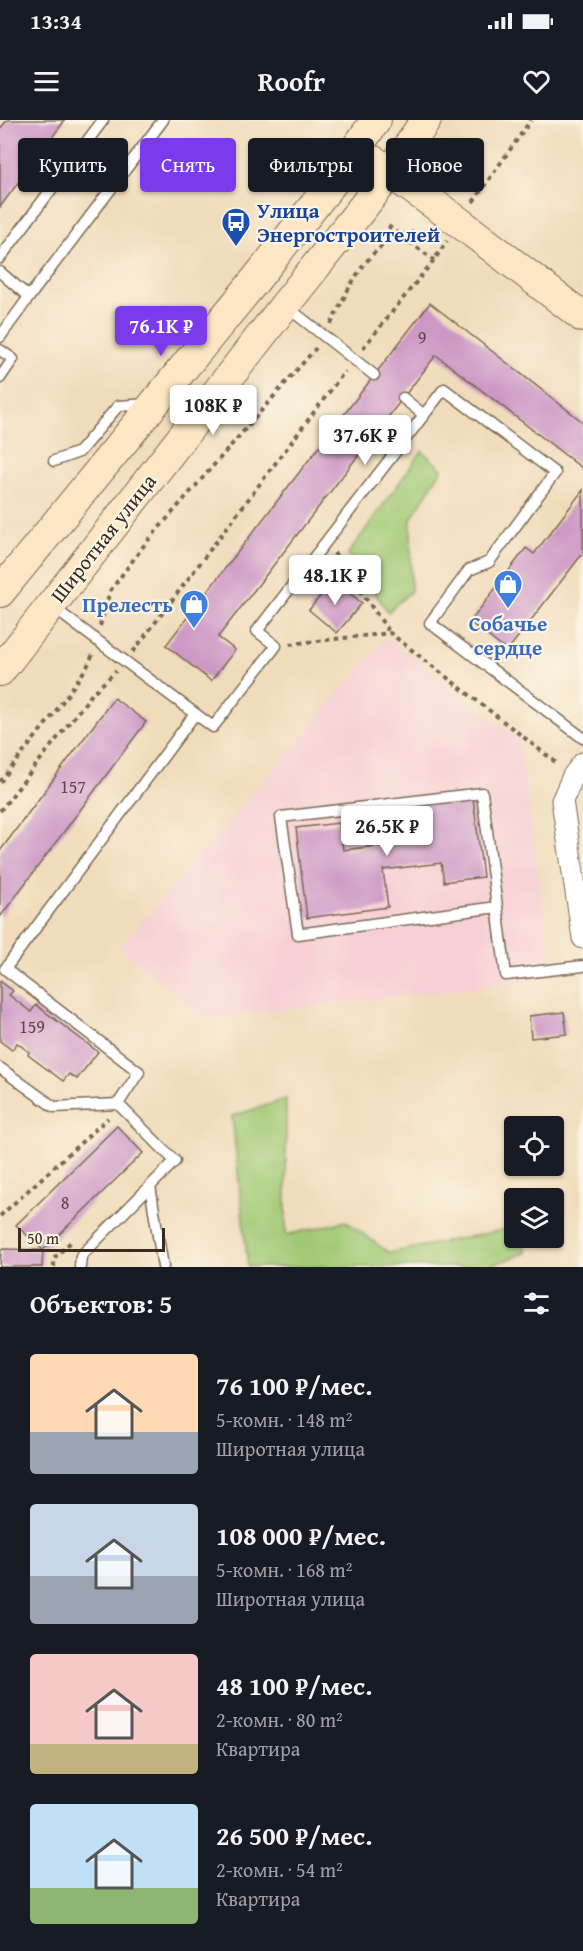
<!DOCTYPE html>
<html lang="ru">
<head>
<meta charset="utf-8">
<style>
	body { margin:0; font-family:"Gentium Book Plus",serif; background:#20242c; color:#f1f3f6; height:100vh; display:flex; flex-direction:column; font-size:22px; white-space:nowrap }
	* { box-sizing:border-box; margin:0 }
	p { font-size:20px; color:#9ea1a6 }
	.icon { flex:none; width:33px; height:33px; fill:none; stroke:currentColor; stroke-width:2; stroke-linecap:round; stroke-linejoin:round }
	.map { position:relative; height:1147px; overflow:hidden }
	.details { display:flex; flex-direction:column; background:#171b24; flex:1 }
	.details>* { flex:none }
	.hud { position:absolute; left:18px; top:18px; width:548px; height:54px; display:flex; gap:12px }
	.fabs { position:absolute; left:504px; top:996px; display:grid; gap:12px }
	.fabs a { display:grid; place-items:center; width:60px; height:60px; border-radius:6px; background:#171b24; box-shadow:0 2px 4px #0004; font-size:30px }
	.scale { position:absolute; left:18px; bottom:15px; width:147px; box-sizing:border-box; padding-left:6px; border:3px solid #3b2a1e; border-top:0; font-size:16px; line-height:21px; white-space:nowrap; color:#3b2a1e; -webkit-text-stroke:4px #fcf5e5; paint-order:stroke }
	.price { position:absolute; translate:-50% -51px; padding:0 14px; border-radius:6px; background:#fff; color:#222; font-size:20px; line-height:39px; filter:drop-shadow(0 2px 3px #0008) }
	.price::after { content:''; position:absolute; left:50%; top:36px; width:18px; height:14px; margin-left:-9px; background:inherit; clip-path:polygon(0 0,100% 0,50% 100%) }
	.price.current { background:#7c3aed; color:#fff }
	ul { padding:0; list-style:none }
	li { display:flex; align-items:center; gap:18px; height:150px; padding:0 30px }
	li span { display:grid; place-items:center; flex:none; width:168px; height:120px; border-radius:6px; color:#555 }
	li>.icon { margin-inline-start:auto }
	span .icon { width:72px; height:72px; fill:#fffc; stroke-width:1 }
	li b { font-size:26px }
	h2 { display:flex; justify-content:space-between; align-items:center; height:72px; padding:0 30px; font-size:26px }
	.pill { padding:0 21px; border-radius:6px; background:#171b24; box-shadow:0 2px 4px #0004; font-size:21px; line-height:54px }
	.pill.current { background:#7c3aed; color:#fff }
	.status { display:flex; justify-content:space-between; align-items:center; height:42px; padding:0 30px; background:#171b24; direction:ltr }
	.status svg { height:16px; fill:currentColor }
	header { display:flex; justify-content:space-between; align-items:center; height:78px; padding:0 30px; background:#171b24; font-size:27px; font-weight:700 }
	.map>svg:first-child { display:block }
	.built { fill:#f7cfd4 }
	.green { fill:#a1c975; stroke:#6e7a4a; stroke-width:1.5 }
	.building { fill:#cd98c6 }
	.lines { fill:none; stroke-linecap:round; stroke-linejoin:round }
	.lane-casing { stroke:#7a6855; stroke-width:13 }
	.street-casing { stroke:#7a6855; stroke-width:23 }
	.secondary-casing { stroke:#7a6855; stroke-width:32 }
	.path { stroke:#7a6855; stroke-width:4; stroke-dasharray:4.5 4.5; stroke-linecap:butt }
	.lane { stroke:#fff; stroke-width:10 }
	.street { stroke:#fff; stroke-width:21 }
	.secondary { stroke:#fce6c4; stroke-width:30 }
	.labels { text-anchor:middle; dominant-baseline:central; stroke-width:4.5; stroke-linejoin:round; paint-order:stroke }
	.number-label { font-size:18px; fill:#604648 }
	.transit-label { font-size:21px; font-weight:bold; fill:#164399; stroke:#fcf5e5; text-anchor:start }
	.street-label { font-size:21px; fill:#3b2a1e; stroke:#fcf5e5 }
	.shop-label { font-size:21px; font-weight:bold; fill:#366cbe; stroke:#fcf5e5; text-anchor:end }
</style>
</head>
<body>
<div class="status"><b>13:34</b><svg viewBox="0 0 49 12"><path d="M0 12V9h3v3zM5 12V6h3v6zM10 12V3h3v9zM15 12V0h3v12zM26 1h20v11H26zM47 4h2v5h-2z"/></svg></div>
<header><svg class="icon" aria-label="menu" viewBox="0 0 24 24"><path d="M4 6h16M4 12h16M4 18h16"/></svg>Roofr<svg class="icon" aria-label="heart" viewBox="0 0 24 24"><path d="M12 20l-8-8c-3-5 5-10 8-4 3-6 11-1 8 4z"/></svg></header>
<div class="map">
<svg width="583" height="1147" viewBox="0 0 583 1147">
	<rect width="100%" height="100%" fill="#fcf5e5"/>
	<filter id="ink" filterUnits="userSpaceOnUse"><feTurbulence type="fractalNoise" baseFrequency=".0167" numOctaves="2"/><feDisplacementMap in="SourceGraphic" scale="12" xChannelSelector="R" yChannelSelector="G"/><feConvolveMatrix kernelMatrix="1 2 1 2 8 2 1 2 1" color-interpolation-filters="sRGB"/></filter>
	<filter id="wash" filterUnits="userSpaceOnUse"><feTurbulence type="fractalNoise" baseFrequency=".008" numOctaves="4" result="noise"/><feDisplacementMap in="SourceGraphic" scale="24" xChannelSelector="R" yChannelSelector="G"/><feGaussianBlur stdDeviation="1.35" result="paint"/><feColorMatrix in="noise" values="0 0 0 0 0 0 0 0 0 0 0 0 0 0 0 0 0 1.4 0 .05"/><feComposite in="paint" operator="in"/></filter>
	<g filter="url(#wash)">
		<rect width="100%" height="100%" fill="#f0dcba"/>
		<path class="built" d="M387,517l132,103 35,238 -349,41 -86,-71z"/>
		<g class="green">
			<path d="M422,331l20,18 -31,50v72l-23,21 -40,-58z"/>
			<path d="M286,979v136l60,-14 43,32 124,-25 1,10h5l9,14 -42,15h-238l-16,-151z"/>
		</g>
		<g id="blocks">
			<g class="building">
				<path d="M7,0h58l-65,87v-78z"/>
				<path d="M430,183l153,119v47l-147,-114 -218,282 17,13 -24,31 -45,-36z"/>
				<path d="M583,370v63l-76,98 -37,-29 56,-74 8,6z"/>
				<path d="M333,460l29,23 -25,30 -28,-23z"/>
				<path d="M114,578l32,24 -146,195v-66z"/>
				<path d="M473,677l10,80 -39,5 -3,-19 -58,7 5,37 -81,11 -11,-90 43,-5 4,27 60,-7 -5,-36z"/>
				<path d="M0,861l13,10 -4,4 22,17 5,-7 62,47 -21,27 -8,-5 -6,7 -35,-26 1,-3 -12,-9 -5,7 -12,-9z"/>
				<path d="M564,892l3,22 -36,4 -2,-22z"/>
				<path d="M117,1006l26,27 -100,97 -27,-25z"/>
				<path d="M1,1129l42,1 -1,17h-42z"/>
			</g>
		</g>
	</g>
	<g filter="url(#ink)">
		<use href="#blocks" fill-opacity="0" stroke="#7a6855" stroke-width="1.5"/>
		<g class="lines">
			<g class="lane-casing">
				<g id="lane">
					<path d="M0,138l103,-138"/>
					<path d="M0,152l29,25 134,-177"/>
					<path d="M287,187l87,68"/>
					<path d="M0,217l29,-40"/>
					<path d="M0,230l13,9 -13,19"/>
					<path d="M403,278l21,17"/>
					<path d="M54,341l25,-9 39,-46 30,-2"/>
					<path d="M51,486l162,121 63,-81 -19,-15 187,-242 111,84 -66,89 -20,8 -39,53 153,115"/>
					<path d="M497,787l-199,27 -17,-117 201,-24 24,182 77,-9"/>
					<path d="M0,948l54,39 64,-3"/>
					<path d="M150,1066l13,81"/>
					<path d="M80,1147l1,-11 94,-95 -57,-57 21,-32 -134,-103 190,-255"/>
				</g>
			</g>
			<g class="street-casing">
				<path id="street" d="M583,643l-10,13 -11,25 21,137"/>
			</g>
			<g class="secondary-casing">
				<g id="secondary">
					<path d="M374,41l85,61 124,95"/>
					<path d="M0,472l253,-309 79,-100 44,-63"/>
					<path d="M0,551l285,-366 105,-132 36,-53"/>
				</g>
			</g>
			<g class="path">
				<path d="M473,82l58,-82"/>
				<path d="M388,106l46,34"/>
				<path d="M331,204c20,-41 44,-97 98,-92"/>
				<path d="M363,228l71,-88 13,-19"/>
				<path d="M334,433l56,80"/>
				<path d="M100,506l10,-35 35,-47 171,-196"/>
				<path d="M290,524l100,-11 168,131"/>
				<path d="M133,532l212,-281"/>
				<path d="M0,662l53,-67 34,-48 6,-13"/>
				<path d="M0,691l92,-117 24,-23"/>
				<path d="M0,1096l108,-98"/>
				<path d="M54,1147v-9l19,-18"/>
			</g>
			<use href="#lane" class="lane"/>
			<use href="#street" class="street"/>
			<use href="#secondary" class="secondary"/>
		</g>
	</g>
	<defs>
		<g id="bus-pin" transform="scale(1.5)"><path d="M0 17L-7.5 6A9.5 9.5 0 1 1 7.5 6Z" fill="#1a4fb4" stroke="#fcf5e5"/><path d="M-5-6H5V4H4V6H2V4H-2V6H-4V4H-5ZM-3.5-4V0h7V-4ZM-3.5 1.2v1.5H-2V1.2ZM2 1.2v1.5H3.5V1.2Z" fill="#fff"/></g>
		<g id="shop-pin" transform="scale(1.5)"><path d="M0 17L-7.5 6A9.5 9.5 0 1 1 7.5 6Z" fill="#3f7fe0" stroke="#fcf5e5"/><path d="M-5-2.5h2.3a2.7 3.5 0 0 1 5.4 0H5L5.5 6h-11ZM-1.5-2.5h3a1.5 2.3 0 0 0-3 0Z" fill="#fff"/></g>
	</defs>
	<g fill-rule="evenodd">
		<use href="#bus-pin" x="236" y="102"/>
		<use href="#shop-pin" x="508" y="464"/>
		<use href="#shop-pin" x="194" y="484"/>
	</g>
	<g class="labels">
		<g class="number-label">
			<text x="422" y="217">9</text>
			<text x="73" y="666">157</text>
			<text x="32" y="906">159</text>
			<text x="65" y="1082">8</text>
		</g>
		<g class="transit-label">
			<text x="257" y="90">Улица<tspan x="257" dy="24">Энергостроителей</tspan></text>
		</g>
		<g class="street-label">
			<text transform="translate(103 418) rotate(-52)">Широтная улица</text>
		</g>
		<g class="shop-label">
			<text x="173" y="484">Прелесть</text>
			<text x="508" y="503" text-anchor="middle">Собачье<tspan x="508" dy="24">сердце</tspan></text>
		</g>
	</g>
</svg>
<div class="fabs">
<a><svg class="icon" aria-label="locate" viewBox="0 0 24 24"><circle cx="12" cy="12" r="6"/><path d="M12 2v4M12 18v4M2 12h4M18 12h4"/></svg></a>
<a><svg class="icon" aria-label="layers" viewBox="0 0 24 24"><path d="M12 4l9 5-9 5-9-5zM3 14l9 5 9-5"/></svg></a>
</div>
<div class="scale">50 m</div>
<b class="price current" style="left:161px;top:237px">76.1K ₽</b>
<b class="price" style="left:213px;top:316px">108K ₽</b>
<b class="price" style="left:365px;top:346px">37.6K ₽</b>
<b class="price" style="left:335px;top:486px">48.1K ₽</b>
<b class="price" style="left:387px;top:737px">26.5K ₽</b>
<div class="hud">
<a class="pill">Купить</a>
<a class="pill current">Снять</a>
<a class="pill">Фильтры</a>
<a class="pill">Новое</a>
</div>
</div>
<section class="details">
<h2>Объектов: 5<svg class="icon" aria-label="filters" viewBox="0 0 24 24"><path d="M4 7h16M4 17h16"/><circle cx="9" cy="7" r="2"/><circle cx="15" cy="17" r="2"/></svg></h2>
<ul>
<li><span style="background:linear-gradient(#ffd9b3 65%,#9aa5b1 0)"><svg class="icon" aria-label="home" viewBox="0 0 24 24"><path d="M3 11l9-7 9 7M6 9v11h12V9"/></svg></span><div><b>76 100 ₽/мес.</b><p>5-комн. · 148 m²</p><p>Широтная улица</p></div></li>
<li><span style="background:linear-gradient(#c9d6e8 60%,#9aa5b1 0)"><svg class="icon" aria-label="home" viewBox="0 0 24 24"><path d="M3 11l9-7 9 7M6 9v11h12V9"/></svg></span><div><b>108 000 ₽/мес.</b><p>5-комн. · 168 m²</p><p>Широтная улица</p></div></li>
<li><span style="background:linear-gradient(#f6c9c9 75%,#c2b280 0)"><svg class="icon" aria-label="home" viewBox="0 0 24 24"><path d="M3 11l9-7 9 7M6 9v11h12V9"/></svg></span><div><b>48 100 ₽/мес.</b><p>2-комн. · 80 m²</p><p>Квартира</p></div></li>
<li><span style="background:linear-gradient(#bfe0f5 70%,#8fb573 0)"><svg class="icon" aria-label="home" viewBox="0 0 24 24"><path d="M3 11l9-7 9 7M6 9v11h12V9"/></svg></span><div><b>26 500 ₽/мес.</b><p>2-комн. · 54 m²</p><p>Квартира</p></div></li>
</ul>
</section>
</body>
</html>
